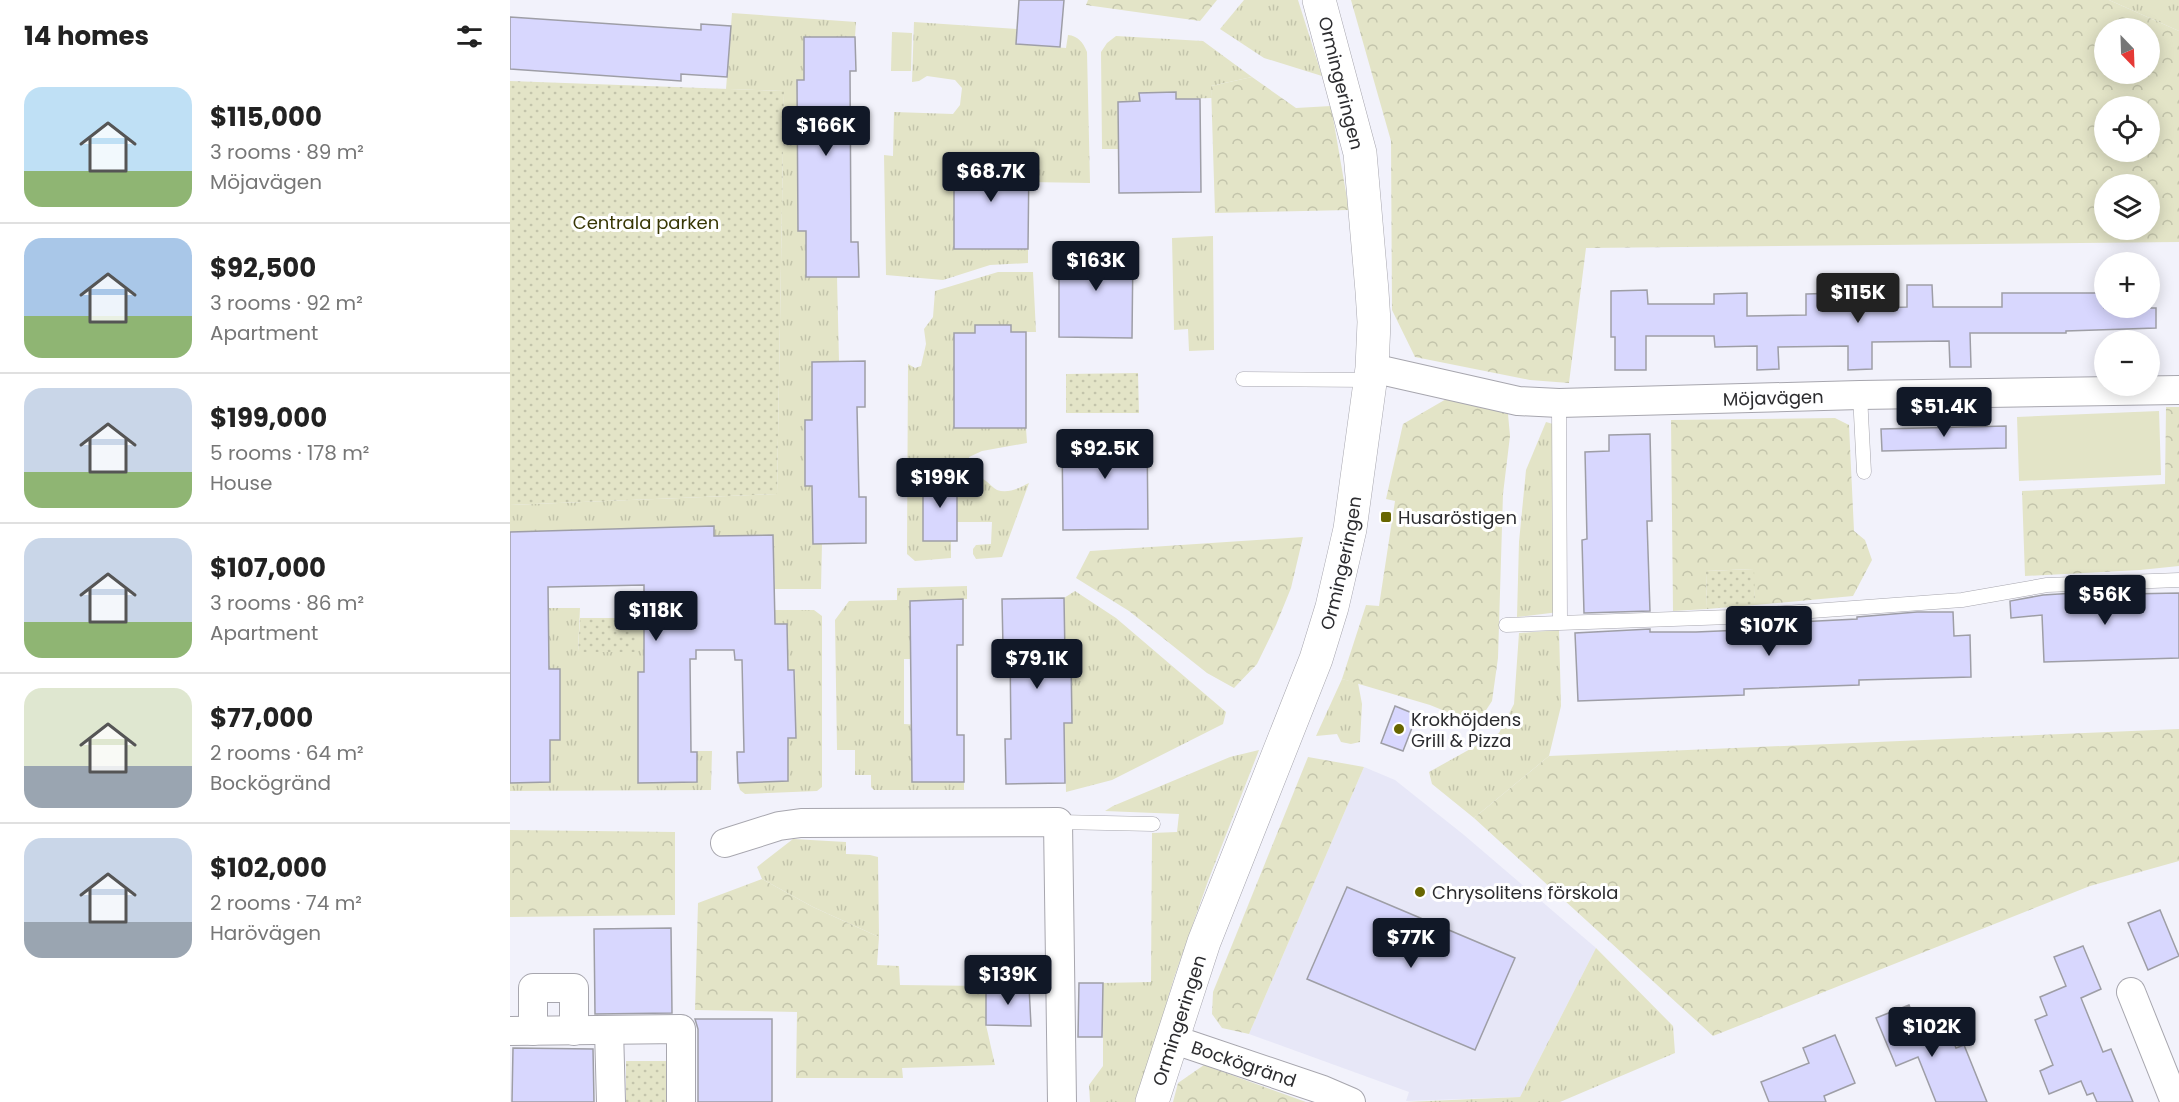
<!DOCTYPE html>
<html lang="en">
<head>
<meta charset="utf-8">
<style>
	body { margin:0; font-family:Poppins,sans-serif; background:#f2f2f2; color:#222; height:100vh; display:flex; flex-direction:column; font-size:22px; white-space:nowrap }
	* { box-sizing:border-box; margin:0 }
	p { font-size:20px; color:#767676 }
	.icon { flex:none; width:33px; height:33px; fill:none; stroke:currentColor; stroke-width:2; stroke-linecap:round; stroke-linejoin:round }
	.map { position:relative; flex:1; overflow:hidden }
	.details { display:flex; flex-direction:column; background:#fff; width:510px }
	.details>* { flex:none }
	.needle { width:39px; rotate:157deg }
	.tools { position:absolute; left:1584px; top:18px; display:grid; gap:12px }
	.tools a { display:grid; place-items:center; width:66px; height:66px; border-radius:50%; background:#fff; box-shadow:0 3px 15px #0003; font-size:30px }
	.price { position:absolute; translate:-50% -51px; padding:0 14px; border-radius:6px; background:#111827; color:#fff; font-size:20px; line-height:39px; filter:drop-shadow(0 2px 3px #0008) }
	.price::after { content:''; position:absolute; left:50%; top:36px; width:18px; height:14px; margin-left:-9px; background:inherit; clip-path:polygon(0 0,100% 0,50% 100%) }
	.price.on { background:#222; color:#fff }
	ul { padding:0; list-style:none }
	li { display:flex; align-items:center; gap:18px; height:150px; padding:0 24px }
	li+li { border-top:2px solid #e0e0e0 }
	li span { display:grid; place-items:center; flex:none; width:168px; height:120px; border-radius:18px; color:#555 }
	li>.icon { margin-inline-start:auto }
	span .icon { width:72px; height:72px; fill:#fffc; stroke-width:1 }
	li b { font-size:26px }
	h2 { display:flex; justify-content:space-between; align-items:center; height:72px; padding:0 24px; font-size:26px }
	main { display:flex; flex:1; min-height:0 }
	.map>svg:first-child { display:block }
	.built { fill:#e7e7f7 }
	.grass { fill:url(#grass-tufts) }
	.forest { fill:url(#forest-crowns); fill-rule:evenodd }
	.park { fill:url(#park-dots) }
	.garden { fill:#e3e4c7 }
	.building { fill:#d8d7fe; stroke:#9e9ea6; stroke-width:1.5 }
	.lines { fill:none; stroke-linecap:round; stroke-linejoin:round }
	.lane-casing { stroke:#a7a6ae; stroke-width:15 }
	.street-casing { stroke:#a7a6ae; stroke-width:30 }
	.secondary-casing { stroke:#a7a6ae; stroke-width:34 }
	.lane { stroke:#fff; stroke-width:14 }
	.street { stroke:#fff; stroke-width:28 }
	.secondary { stroke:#fff; stroke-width:33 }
	.poi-dot { fill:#686600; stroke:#fff; stroke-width:2 }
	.labels { text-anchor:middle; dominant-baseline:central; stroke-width:6; stroke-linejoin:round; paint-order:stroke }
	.street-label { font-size:18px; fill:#2c2c2f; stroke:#fff }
	.park-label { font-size:18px; fill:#383705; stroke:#fff }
	.poi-label { font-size:18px; fill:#2c2c2f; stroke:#fff; text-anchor:start }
</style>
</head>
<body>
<main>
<section class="details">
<h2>14 homes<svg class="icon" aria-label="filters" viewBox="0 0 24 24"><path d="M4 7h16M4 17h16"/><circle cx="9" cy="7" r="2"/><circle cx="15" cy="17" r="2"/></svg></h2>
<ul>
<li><span style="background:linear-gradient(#bfe0f5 70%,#8fb573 0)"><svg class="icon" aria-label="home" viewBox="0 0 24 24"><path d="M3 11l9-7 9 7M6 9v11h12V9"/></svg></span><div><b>$115,000</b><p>3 rooms · 89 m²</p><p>Möjavägen</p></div></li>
<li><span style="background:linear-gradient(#a9c7e8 65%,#8fb573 0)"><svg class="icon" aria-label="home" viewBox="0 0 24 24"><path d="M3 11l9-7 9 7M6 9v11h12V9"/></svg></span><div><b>$92,500</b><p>3 rooms · 92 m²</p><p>Apartment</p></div></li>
<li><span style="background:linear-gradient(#c9d6e8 70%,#8fb573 0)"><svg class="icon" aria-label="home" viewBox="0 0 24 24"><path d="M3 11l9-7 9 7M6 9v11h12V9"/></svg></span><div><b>$199,000</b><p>5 rooms · 178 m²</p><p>House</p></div></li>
<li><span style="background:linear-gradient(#c9d6e8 70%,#8fb573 0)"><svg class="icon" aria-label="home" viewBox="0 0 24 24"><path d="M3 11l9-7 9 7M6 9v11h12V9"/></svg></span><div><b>$107,000</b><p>3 rooms · 86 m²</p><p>Apartment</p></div></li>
<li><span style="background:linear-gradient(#dfe7d0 65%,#9aa5b1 0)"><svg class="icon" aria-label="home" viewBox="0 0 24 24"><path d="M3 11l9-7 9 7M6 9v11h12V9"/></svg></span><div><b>$77,000</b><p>2 rooms · 64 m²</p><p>Bockögränd</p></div></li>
<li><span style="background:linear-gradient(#c9d6e8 70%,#9aa5b1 0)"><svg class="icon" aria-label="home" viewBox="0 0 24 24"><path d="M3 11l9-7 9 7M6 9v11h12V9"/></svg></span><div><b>$102,000</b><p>2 rooms · 74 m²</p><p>Harövägen</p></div></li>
</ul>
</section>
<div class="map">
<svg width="1669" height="1102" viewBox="0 0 1669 1102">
	<defs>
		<pattern id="grass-tufts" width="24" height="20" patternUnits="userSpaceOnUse" patternTransform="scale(1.5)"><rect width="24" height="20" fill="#e3e4c7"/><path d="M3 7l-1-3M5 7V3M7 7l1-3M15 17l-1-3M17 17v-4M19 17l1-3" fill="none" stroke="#c3c4ab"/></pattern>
		<pattern id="forest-crowns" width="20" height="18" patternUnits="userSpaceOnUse" patternTransform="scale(1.5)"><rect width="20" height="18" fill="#e3e4c7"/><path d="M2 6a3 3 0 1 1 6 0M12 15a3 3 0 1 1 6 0" fill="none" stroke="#c3c4ab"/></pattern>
		<pattern id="park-dots" width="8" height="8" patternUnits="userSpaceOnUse" patternTransform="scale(1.5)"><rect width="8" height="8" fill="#e3e4c7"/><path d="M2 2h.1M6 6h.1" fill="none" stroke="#c3c4ab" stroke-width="1.8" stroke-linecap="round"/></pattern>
	</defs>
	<rect width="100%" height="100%" fill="#f2f2fb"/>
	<path class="built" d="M854,767l31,13 69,55 132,113 -76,149 -114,4 3,-9 -160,-58z"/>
	<g class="grass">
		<path d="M734,0h54l24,76 -58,-18 -44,-29z"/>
		<path d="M1599,0h70v31z"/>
		<path d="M222,13l124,9 -1,15h-51v34l8,9h-15l1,151h16l-8,10v36h31l2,84 -27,1v44l10,14h-17v66h19l-12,11 1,47 9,-1 -1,46h-46l-2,-54 -48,1v13l-173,-18 -42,1v-27l267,-11 7,-403 -58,-2z"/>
		<path d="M404,22l103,7 -1,15 50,4 2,-13c10,1 15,7 19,17l3,131 -61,-1 -1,-24 -73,-1 -1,92h74v14l-38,2 -47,15 -57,-5 -2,-120 9,1 1,-44 59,2 7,-9 2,-17 -7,-8 -28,-4 -8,5 -7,1z"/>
		<path d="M606,36l87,5 49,36 -41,9 1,12 -36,1 -1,-7 -35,1v8l-22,1v47h-16l-1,-97 6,-9z"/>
		<path d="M703,236l1,114 -25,1 -1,-22 -14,1 -2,-92z"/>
		<path d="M488,272h35l3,60h-25v-7h-36v8l-21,1v94h72l1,15 -45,8 -13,6c-1,19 4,14 17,24 3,2 7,7 11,9 11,4 22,-2 32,-7l-27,74 -26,2 -3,-5v-5l3,-4 15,-1 1,-22h-35v-44l-33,-1 -1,64h28v17l-36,3 -8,-7 1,-190 7,4 6,-2 5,-22 -2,-15 9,-12 2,-26z"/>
		<path d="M1036,422l14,4 -1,186 -42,5 2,-75 7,-72z"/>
		<path d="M457,586v13l-56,2 7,58h-14v65l16,1 -8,15v42h52v8h-90l-3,-3v-12h-16v-25h-18l-2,-130 14,-19 48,-1v-12z"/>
		<path d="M565,591l41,27 110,94 -3,12 -111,56 -46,12 -1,-52 -11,-16 18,-1 -1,-67h-15v-11l9,-1 -1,-46z"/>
		<path d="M0,608h70l-2,44h56l2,-42 56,-1 -48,16v32l6,15h-12v66l9,45 49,-1 1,-31h15l-1,39 -201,1v-8l40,-1v-32l-8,-10 18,-1v-69l-20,-1 9,-10v-34h-39z"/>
		<path d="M225,610h79l8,6v171l-5,4 -72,3 -5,-4 -2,-7 50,-2v-29l-13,-14 21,-1 -1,-67h-16l9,-13 -1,-33 -52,1z"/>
		<path d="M1049,630l2,76 -12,50 -75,62 -42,-34 -3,-12 70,-39 15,-29 5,-71z"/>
		<path d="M832,679l16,4 4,21 -2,38 -9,2 -10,-2 -4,-8 -21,2z"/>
		<path d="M749,750l-51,131 -34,97 -37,124h-47l-1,-17 14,-19v-83l48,-1 1,-149 25,-1 2,-18 -74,-3 8,-5 117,-49z"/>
		<path d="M283,839l53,3v12l24,1 8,2 1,80 -66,-30 -51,-28 -5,-12z"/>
		<path d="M1086,948l77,78 2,27 -115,49h-154l114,-5z"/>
	</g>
	<g class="forest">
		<path d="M578,0h129l-17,21 -114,-16z"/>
		<path d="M841,0h758l70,31v211l-593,6 -17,135 -39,-3 -115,-23 -23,-47 -1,-169zM1640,28v46h-46v-46zM1640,106v46h-46v-46zM1594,184h46v46h-46z"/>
		<path d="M742,77l44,31 35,-2 18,104 -134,3 -4,-127z"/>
		<path d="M938,398l60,16 2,22 -7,58 -5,164 -6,43 -15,23 -47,-19 -88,-26 24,-74 13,1 16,-105 -9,-2 17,-75z"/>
		<path d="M1656,407h13v159l-39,4 -115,6 -3,-85 143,-7z"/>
		<path d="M1325,418l14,7 5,106 11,9 7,20 -19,36 -98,9 -2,-36 -47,2 1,38 -34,2 -2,-191z"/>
		<path d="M793,537l-12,51 -15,37 -19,39 -23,24 -27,-15 -78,-62 -53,-33 14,-27z"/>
		<path d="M1669,729v132l-89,25 -377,150 -239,-218 75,-62z"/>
		<path d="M798,757l56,10 -115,267 -27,-6 -10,-14 1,-22z"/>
		<path d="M0,830l165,2v83l-165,2z"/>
		<path d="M252,879l51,28 66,30 -2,28 22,1 1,19 86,1v39l9,40 -93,3 1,10h-107l1,-66 -102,-2 3,-107z"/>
		<path d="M694,1065l102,37h-133l5,-19z"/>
	</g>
	<g class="park">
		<path d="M0,81l274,10 -7,403 -267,11z"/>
		<path d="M628,373l1,40h-73v-39z"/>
		<path d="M1244,569l1,36 -48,4 -1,-38z"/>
		<path d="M70,618h55v34h-57z"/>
		<rect x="116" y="1061" width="40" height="41"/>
	</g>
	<g class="garden">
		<path d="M382,32l20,1 -1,38h-20z"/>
		<path d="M1649,411l2,64 -142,6 -2,-64z"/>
	</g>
	<g class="building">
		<path d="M509,0h45l-4,47 -44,-3z"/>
		<path d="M0,17l191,13v-6l30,2 -4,51 -46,-3v7l-171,-12z"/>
		<path d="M294,37h51l1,34h-6l1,171h7l1,35h-53v-46h-8l-1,-151h7z"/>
		<path d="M666,92v7h24l1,93 -82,1 -1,-91 22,-1 -1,-8z"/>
		<path d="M444,157l75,1 -1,91h-74z"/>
		<path d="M549,246h74l-1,92 -73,-1z"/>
		<path d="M1397,285h25l1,22h69v-14h102v15h52v20l-90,3v2h-96l1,34h-21l-1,-26 -77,1v27l-24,1v-24l-70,1 1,22 -22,1v-24l-42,1 -1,-11h-68v34h-31v-33h-4v-46l36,-1 1,14h66v-10l33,-1v23l59,-1v-21l35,-1 1,16 65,-2z"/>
		<path d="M465,325h36v7h15v96h-72v-95h21z"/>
		<path d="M355,361v46h-8l2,90h7v46l-53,1 -1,-58h-7v-66h7v-58z"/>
		<path d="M1496,426v22l-124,3 -1,-22z"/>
		<path d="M637,430l1,99 -85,1 -1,-98z"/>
		<path d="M1140,434l2,87h-5l3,90 -66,2 -2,-73 5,-1 -2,-87 24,-1v-16z"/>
		<path d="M413,477l34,1v63h-34z"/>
		<path d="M204,526v10l59,-1 2,89h12l1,46h6l2,68h-8v43l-50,2 -1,-31h7l-2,-92h-7l-1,-10h-38v9h-6l1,93h6v30l-59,1v-111h6v-87l-96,2 1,82h11v71h-10v42l-40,1v-251z"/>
		<path d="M1565,593l2,2 102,-2v65l-135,4 -2,-47 -31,3 -1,-17 33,-6z"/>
		<path d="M554,598l1,58h6l1,67h-8l1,60 -59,1 -1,-45h6l-1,-92h-7l-1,-48z"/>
		<path d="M453,599v46h-6v90h7v47h-52l-2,-181z"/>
		<path d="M1407,612h36l1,24 16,-1 1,42 -112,3v5l-115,4v6l-166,6 -3,-68 75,-4v3h46l46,-2v-5l115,-6v-2z"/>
		<path d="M885,706l22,9 -14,36 -22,-8z"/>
		<path d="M837,887l168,71 -40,92 -168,-71z"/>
		<path d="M1650,910l19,46 -31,14 -20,-47z"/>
		<path d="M161,928l1,85 -77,1 -1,-85z"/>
		<path d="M1573,946l18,43 -20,9 22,54 8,-3 22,53h-36l-4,-9 -6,2 -6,-14 -32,13 -9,-23 13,-6 -18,-45 12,-5 -7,-18 26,-11 -12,-29z"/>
		<path d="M569,983h24l-1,54h-24z"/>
		<path d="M476,986h43l2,40 -45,-1z"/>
		<path d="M1399,1005l13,33 26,-10 8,20 8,-3 23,57h-51l-18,-45 -22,9 -20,-48z"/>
		<path d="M185,1019h77v83h-74v-73z"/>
		<path d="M1325,1035l20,48 -31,13 2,6h-57l-8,-20 48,-19 -6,-15z"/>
		<path d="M3,1048l80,1 1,53h-82z"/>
	</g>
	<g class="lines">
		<g class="lane-casing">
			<g id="lane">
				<path d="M733,379l127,1"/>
				<path d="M1350,395l4,77"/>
				<path d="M1049,403l1,219"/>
				<path d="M996,625l224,-8 232,-17 85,-15 132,-5"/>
				<path d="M548,822l95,2"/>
			</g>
		</g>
		<g class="street-casing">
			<g id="street">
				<path id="s1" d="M862,368l146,33 41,2 301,-8 319,-5"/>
				<path d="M215,843l54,-17 22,-3 257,-1 4,280"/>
				<path d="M1621,992l44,110"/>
				<path d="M99,1030l2,72"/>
				<path d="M0,1031l171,-2v73"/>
				<path d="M23,1031v-43h41v43"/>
				<path id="s2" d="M662,1039l151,51 28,12"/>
			</g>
		</g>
		<g class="secondary-casing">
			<g id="secondary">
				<path id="s3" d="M642,1102l52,-160 112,-283 16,-52 18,-78 22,-161 2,-46 -2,-31 -12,-138 -41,-153"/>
			</g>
		</g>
		<use href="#lane" class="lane"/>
		<use href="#street" class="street"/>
		<use href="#secondary" class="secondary"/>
	</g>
	<g class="poi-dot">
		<rect x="870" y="511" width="12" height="12" rx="3"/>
		<circle cx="889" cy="729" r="6"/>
		<circle cx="910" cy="892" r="6"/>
	</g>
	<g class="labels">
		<g class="street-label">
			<text transform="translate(831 83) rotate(76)">Ormingeringen</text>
			<text stroke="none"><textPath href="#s1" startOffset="405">Möjavägen</textPath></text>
			<text stroke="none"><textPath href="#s3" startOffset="572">Ormingeringen</textPath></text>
			<text stroke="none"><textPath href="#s3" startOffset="86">Ormingeringen</textPath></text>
			<text stroke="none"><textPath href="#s2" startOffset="76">Bockögränd</textPath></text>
		</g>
		<g class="park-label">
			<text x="136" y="222">Centrala parken</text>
		</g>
		<g class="poi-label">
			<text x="888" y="517">Husaröstigen</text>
			<text x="901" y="719">Krokhöjdens<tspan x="901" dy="21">Grill &amp; Pizza</tspan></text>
			<text x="922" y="892">Chrysolitens förskola</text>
		</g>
	</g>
</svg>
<div class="tools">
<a><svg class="needle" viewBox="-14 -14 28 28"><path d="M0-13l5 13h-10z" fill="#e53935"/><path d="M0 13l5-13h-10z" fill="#767676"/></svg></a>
<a><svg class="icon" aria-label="locate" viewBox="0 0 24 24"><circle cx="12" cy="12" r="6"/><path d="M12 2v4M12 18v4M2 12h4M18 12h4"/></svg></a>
<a><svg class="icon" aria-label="layers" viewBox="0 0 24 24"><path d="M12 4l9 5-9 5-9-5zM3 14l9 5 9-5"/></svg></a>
<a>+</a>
<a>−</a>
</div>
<b class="price" style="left:316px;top:157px">$166K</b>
<b class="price" style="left:481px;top:203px">$68.7K</b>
<b class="price" style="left:586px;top:292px">$163K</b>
<b class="price on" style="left:1348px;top:324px">$115K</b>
<b class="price" style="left:1434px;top:438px">$51.4K</b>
<b class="price" style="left:595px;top:480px">$92.5K</b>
<b class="price" style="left:430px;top:509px">$199K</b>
<b class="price" style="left:1595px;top:626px">$56K</b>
<b class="price" style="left:146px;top:642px">$118K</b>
<b class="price" style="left:1259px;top:657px">$107K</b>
<b class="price" style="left:527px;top:690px">$79.1K</b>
<b class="price" style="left:901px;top:969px">$77K</b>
<b class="price" style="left:498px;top:1006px">$139K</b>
<b class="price" style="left:1422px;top:1058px">$102K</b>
</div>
</main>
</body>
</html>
